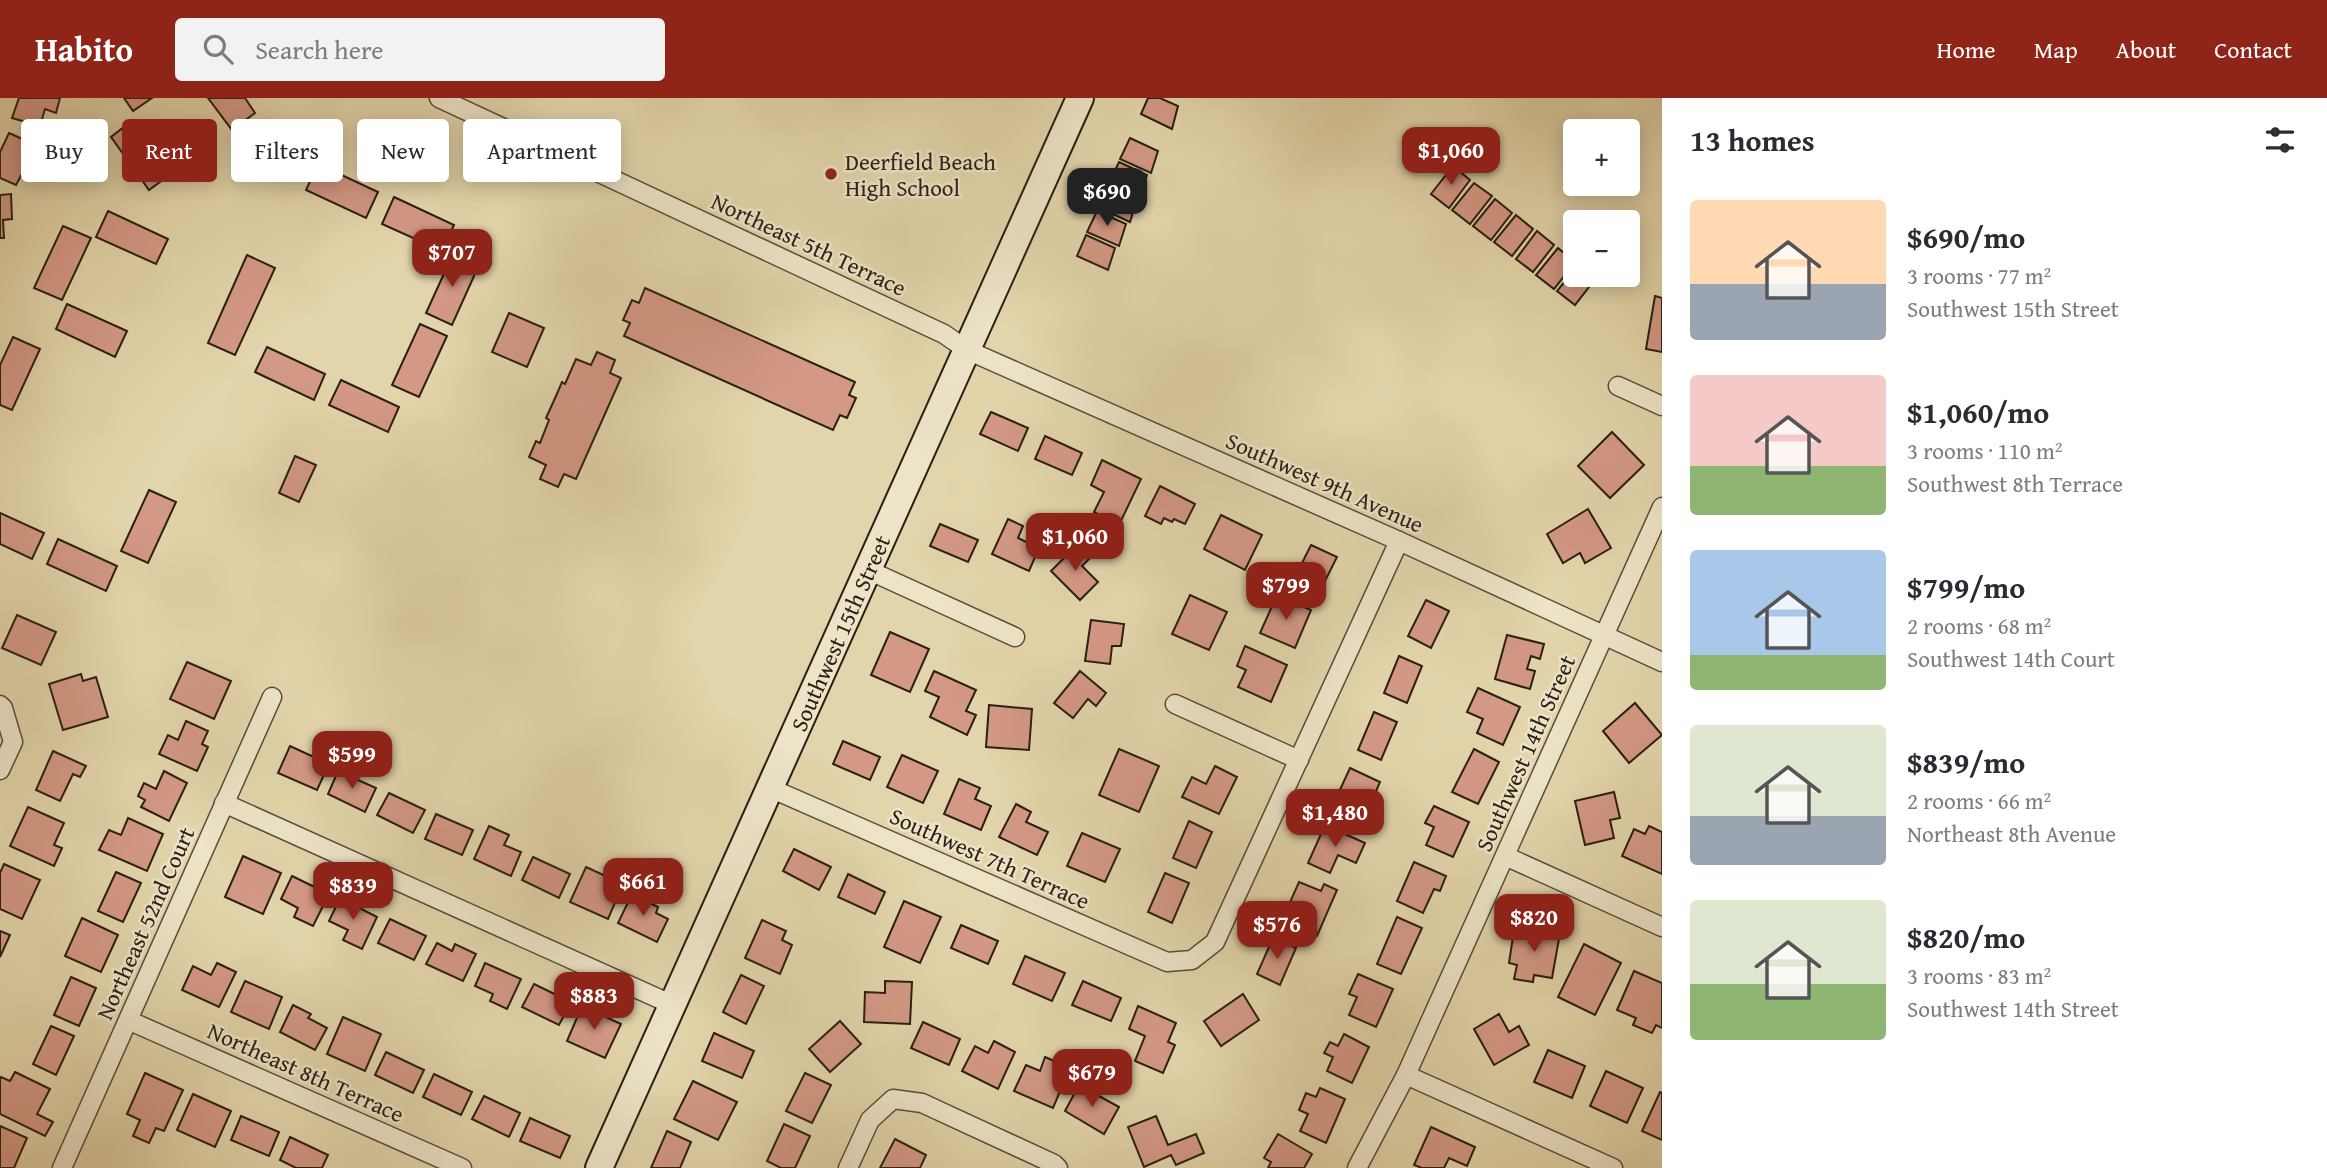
<!DOCTYPE html>
<html lang="en">
<head>
<meta charset="utf-8">
<style>
	body { margin:0; font-family:"Gentium Book Plus",serif; background:#f2f2f3; color:#2b2b33; height:100vh; display:flex; flex-direction:column; font-size:26px; white-space:nowrap }
	* { box-sizing:border-box; margin:0 }
	p { font-size:23px; color:#7c7c81 }
	.icon { flex:none; width:38px; height:38px; fill:none; stroke:currentColor; stroke-width:2; stroke-linecap:round; stroke-linejoin:round }
	.map { position:relative; flex:1; overflow:hidden }
	.drawer { display:flex; flex-direction:column; background:#fff; width:665px }
	.drawer>* { flex:none }
	.hud { position:absolute; left:21px; top:21px; width:665px; height:63px; display:flex; gap:14px }
	.fabs { position:absolute; left:1563px; top:21px; display:grid; gap:14px }
	.fabs a { display:grid; place-items:center; width:77px; height:77px; border-radius:7px; background:#fff; box-shadow:0 4px 18px #0003; font-size:35px }
	.price { position:absolute; translate:-50% -60px; padding:0 16px; border-radius:14px; background:#8f2418; color:#fff; font-size:23px; line-height:46px; filter:drop-shadow(0 2px 4px #0008) }
	.price::after { content:''; position:absolute; left:50%; top:42px; width:21px; height:16px; margin-left:-10px; background:inherit; clip-path:polygon(0 0,100% 0,50% 100%) }
	.price.active { background:#222; color:#fff }
	ul { padding:0; list-style:none }
	li { display:flex; align-items:center; gap:21px; height:175px; padding:0 28px }
	li span { display:grid; place-items:center; flex:none; width:196px; height:140px; border-radius:7px; color:#555 }
	li>.icon { margin-inline-start:auto }
	span .icon { width:84px; height:84px; fill:#fffc; stroke-width:1 }
	li b { font-size:30px }
	h2 { display:flex; justify-content:space-between; align-items:center; height:84px; padding:0 28px; font-size:30px }
	.chip { padding:0 24px; border-radius:7px; background:#fff; box-shadow:0 4px 18px #0003; font-size:24px; line-height:63px }
	.chip.active { background:#8f2418; color:#fff }
	header { display:flex; align-items:center; gap:42px; box-sizing:border-box; height:98px; padding:0 35px; background:#8f2418; color:#fff }
	header strong { font-size:33px }
	nav { display:flex; gap:38px; margin-inline-start:auto; font-size:24px }
	.search { width:490px; height:63px; background:#f2f2f3; display:flex; align-items:center; gap:18px; box-sizing:border-box; padding:0 24px; border-radius:7px; color:#7c7c81; font-size:26px }
	main { display:flex; flex:1; min-height:0 }
	.map>svg:first-child { display:block }
	.building { fill:#d49985; stroke:#291f14; stroke-width:2 }
	.lines { fill:none; stroke-linecap:round; stroke-linejoin:round }
	.street-casing { stroke:#584c3a; stroke-width:21 }
	.secondary-casing { stroke:#291f14; stroke-width:30 }
	.street { stroke:#ede4c8; stroke-width:18 }
	.secondary { stroke:#ede4c8; stroke-width:26 }
	.poi-dot { fill:#8f2418; stroke:#ede4c8; stroke-width:2.5 }
	.labels { text-anchor:middle; dominant-baseline:central; stroke-width:5; stroke-linejoin:round; paint-order:stroke }
	.poi-label { font-size:23px; fill:#291f14; stroke:#ede4c8; text-anchor:start }
	.street-label { font-size:23px; fill:#291f14; stroke:#ede4c8 }
</style>
</head>
<body>
<header>
<strong>Habito</strong>
<div class="search"><svg class="icon" aria-label="search" viewBox="0 0 24 24"><circle cx="10" cy="10" r="6"/><path d="M15 15l6 6"/></svg>Search here</div>
<nav><a>Home</a><a>Map</a><a>About</a><a>Contact</a></nav>
</header>
<main>
<div class="map">
<svg width="1662" height="1070" viewBox="0 0 1662 1070">
	<rect width="100%" height="100%" fill="#e3d5ab"/>
	<filter id="stains"><feTurbulence type="fractalNoise" baseFrequency=".00286" numOctaves="4"/><feColorMatrix values="0 0 0 0 .2 0 0 0 0 .09 0 0 0 0 .02 0 0 0 .5 -.17"/></filter>
	<radialGradient id="worn" r=".72"><stop offset=".6" stop-color="#630" stop-opacity="0"/><stop offset="1" stop-color="#630" stop-opacity=".3"/></radialGradient>
	<g class="building">
		<path d="M19,0h41l-4,15 -11,-4 -5,17 -28,-8z"/>
		<path d="M124,0h28l-19,13z"/>
		<path d="M208,0h37l10,15 -23,17z"/>
		<path d="M1148,0h12l18,8 -6,23 -31,-15z"/>
		<path d="M133,22l39,53 -23,17 -38,-53z"/>
		<path d="M9,35l36,16 -11,25 -10,-4 -8,15 -16,-7v-26z"/>
		<path d="M1130,40l28,13 -7,22 -31,-14z"/>
		<path d="M1119,64l28,13 -7,23 -31,-15z"/>
		<path d="M318,66l60,28 -12,26 -60,-28z"/>
		<path d="M1453,68l17,14 -21,28 -18,-14z"/>
		<path d="M1474,85l18,13 -22,28 -18,-14z"/>
		<path d="M1108,88l29,13 -7,23 -32,-15z"/>
		<path d="M11,96l1,25 -9,1 1,18h-4v-43z"/>
		<path d="M394,99l60,28 -12,26 -60,-27z"/>
		<path d="M1495,101l17,14 -21,27 -18,-14z"/>
		<path d="M108,113l60,28 -12,25 -60,-27z"/>
		<path d="M1097,113l29,13 -7,22 -32,-14z"/>
		<path d="M1516,117l17,14 -21,27 -18,-14z"/>
		<path d="M63,128l28,12 -29,62 -28,-12z"/>
		<path d="M1537,133l17,14 -21,27 -17,-13z"/>
		<path d="M1086,137l29,13 -7,22 -31,-14z"/>
		<path d="M1558,150l17,14 -21,27 -18,-14z"/>
		<path d="M453,156l26,11 -27,60 -26,-12z"/>
		<path d="M247,157l28,13 -40,87 -27,-12z"/>
		<path d="M1575,171v6h17l4,3 -21,27 -18,-14z"/>
		<path d="M645,190l210,94 -6,13 7,3 -9,20 -7,-3 -7,15 -209,-94 6,-13 -7,-3 9,-20 7,3z"/>
		<path d="M1655,198l7,2v54l-16,-3z"/>
		<path d="M67,206l60,27 -12,26 -59,-28z"/>
		<path d="M509,215l35,15 -17,39 -35,-15z"/>
		<path d="M420,226l27,12 -28,61 -27,-12z"/>
		<path d="M13,239l27,12 -28,61 -12,-5v-40z"/>
		<path d="M267,249l58,27 -11,26 -59,-28z"/>
		<path d="M597,254l18,8 -5,13 11,5 -45,101 -12,-5 -6,13 -18,-8 6,-14 -17,-8 7,-16 4,2 9,-23 -3,-2 10,-22 6,-14 3,2 11,-25 15,6z"/>
		<path d="M341,282l58,27 -11,25 -59,-27z"/>
		<path d="M991,314l37,16 -10,23 -38,-17z"/>
		<path d="M1612,334l32,33 -34,33 -32,-32z"/>
		<path d="M1045,338l37,17 -10,22 -37,-16z"/>
		<path d="M295,358l21,9 -17,37 -20,-9z"/>
		<path d="M1102,362l39,19 -22,46 -25,-13 10,-20 -13,-7z"/>
		<path d="M1160,388l35,18 -10,20 -11,-5 -2,3 -8,-4 -3,6 -16,-8z"/>
		<path d="M149,392l27,12 -28,61 -27,-12z"/>
		<path d="M1588,411l23,39 -26,15 -5,-10 -17,10 -16,-29z"/>
		<path d="M0,415l44,20 -12,26 -32,-15z"/>
		<path d="M1221,417l41,20 -17,35 -41,-21z"/>
		<path d="M1008,421l15,7 -5,12 21,10 -10,23 -37,-17z"/>
		<path d="M940,426l38,16 -10,22 -38,-16z"/>
		<path d="M58,441l59,27 -11,25 -59,-27z"/>
		<path d="M1311,447l26,12 -19,38 -26,-12z"/>
		<path d="M1076,448l13,13 -7,7 16,16 -18,18 -29,-29z"/>
		<path d="M1190,497l37,17 -18,38 -37,-16z"/>
		<path d="M1277,497l34,15 -16,38 -35,-15z"/>
		<path d="M1426,502l23,11 -18,37 -23,-12z"/>
		<path d="M17,517l39,17 -15,33 -39,-17z"/>
		<path d="M1091,522l33,4 -3,22h-9l-2,18 -25,-3z"/>
		<path d="M890,534l39,17 -19,43 -39,-17z"/>
		<path d="M1507,537l37,9 -4,15 -9,-3 -4,13 8,2 -5,18 -35,-10z"/>
		<path d="M1245,548l42,19 -16,37 -33,-15 8,-17 -9,-4z"/>
		<path d="M1399,558l23,10 -15,37 -23,-10z"/>
		<path d="M187,564l44,19 -17,38 -44,-20z"/>
		<path d="M934,573l42,19 -10,21 10,4 -9,20 -37,-18 9,-20 -14,-6z"/>
		<path d="M1080,573l26,22 -10,13 -8,-7 -15,19 -19,-15z"/>
		<path d="M81,576l2,7 13,-4 12,40 -45,13 -14,-46z"/>
		<path d="M1478,590l42,19 -17,38 -26,-12 6,-14 -16,-7z"/>
		<path d="M1635,605l27,32 -33,28 -26,-32z"/>
		<path d="M989,607l43,4 -3,41 -43,-3z"/>
		<path d="M1374,614l23,10 -16,38 -23,-10z"/>
		<path d="M186,623l22,10 -6,13 6,3 -11,24 -38,-17 9,-19 10,5z"/>
		<path d="M843,643l37,16 -10,23 -37,-16z"/>
		<path d="M290,648l39,18 -12,26 -39,-17z"/>
		<path d="M1119,651l40,17 -20,46 -40,-17z"/>
		<path d="M1474,651l25,13 -21,42 -26,-12z"/>
		<path d="M53,653l33,15 -6,11 -7,-3 -13,27 -24,-11z"/>
		<path d="M902,657l36,16 -15,32 -36,-16z"/>
		<path d="M1215,668l22,11 -18,37 -37,-17 10,-20 14,7z"/>
		<path d="M1350,670l30,14 -12,28 -8,-3 -5,10 -23,-10z"/>
		<path d="M164,673l23,12 -18,38 -28,-14 4,-7 -7,-4 6,-13 12,6z"/>
		<path d="M338,673l38,17 -11,24 -37,-18z"/>
		<path d="M959,681l21,9 -5,11 16,7 -10,24 -37,-16z"/>
		<path d="M1614,694l6,26 -10,2 4,18 -29,7 -10,-44z"/>
		<path d="M389,695l36,17 -12,23 -36,-18z"/>
		<path d="M1016,706l15,8 -5,10 22,10 -11,23 -38,-18z"/>
		<path d="M1434,708l35,16 -16,35 -27,-12 8,-18 -9,-4z"/>
		<path d="M28,709l36,16 -10,22 8,3 -8,18 -44,-20z"/>
		<path d="M436,716l37,16 -11,25 -37,-16z"/>
		<path d="M128,720l35,16 -16,37 -48,-21 10,-20 12,5z"/>
		<path d="M1189,723l23,11 -16,36 -23,-10z"/>
		<path d="M1325,727l40,18 -9,20 -18,-8 -8,18 -22,-10z"/>
		<path d="M489,728l20,9 -5,10 17,7 -10,24 -37,-17z"/>
		<path d="M1649,728l13,6v42l-40,-18 12,-27 11,5z"/>
		<path d="M1082,735l38,16 -15,33 -38,-16z"/>
		<path d="M794,751l37,18 -12,23 -36,-19z"/>
		<path d="M243,758l38,17 -18,41 -38,-17z"/>
		<path d="M533,759l37,17 -11,24 -37,-18z"/>
		<path d="M1414,764l32,14 -6,15 -6,-2 -11,24 -26,-12z"/>
		<path d="M4,766l36,16 -18,39 -22,-10v-36z"/>
		<path d="M586,769l37,17 -15,35 -38,-17z"/>
		<path d="M116,774l25,11 -18,39 -25,-11z"/>
		<path d="M1165,775l24,10 -17,40 -24,-11z"/>
		<path d="M848,776l37,18 -10,22 -37,-17z"/>
		<path d="M292,778l37,18 -16,32 -19,-9 4,-9 -17,-9z"/>
		<path d="M1299,784l22,9 3,-7 13,6 -20,46 -35,-16z"/>
		<path d="M632,796l26,13 -2,6 12,6 -11,23 -39,-19z"/>
		<path d="M340,800l37,19 -15,32 -19,-9 5,-10 -19,-9z"/>
		<path d="M904,803l37,16 -21,46 -36,-16z"/>
		<path d="M1397,819l25,11 -21,46 -24,-10z"/>
		<path d="M82,820l36,17 -17,37 -36,-16z"/>
		<path d="M390,821l36,17 -12,24 -36,-17z"/>
		<path d="M762,822l24,11 -4,9 10,5 -12,29 -35,-16z"/>
		<path d="M961,827l37,16 -10,23 -37,-16z"/>
		<path d="M1514,832l31,5 1,-4 14,2 -8,45 -18,-3 -1,7 -19,-3 3,-14 -8,-2z"/>
		<path d="M0,833l10,4 -10,22z"/>
		<path d="M1273,840l23,10 -16,37 -23,-11z"/>
		<path d="M437,845l15,8 3,-7 21,10 -13,27 -37,-17z"/>
		<path d="M1584,846l37,19 -26,52 -37,-18z"/>
		<path d="M1025,858l40,17 -13,28 -39,-17z"/>
		<path d="M217,865l19,9 -17,35 -37,-17 11,-24 18,9z"/>
		<path d="M485,865l36,16 -14,30 -17,-8 3,-7 -18,-8z"/>
		<path d="M1634,873l28,12v45l-6,-3 -4,8 -19,-8 3,-7 -19,-8z"/>
		<path d="M1358,876l35,15 -17,38 -27,-12 8,-18 -8,-3z"/>
		<path d="M741,877l23,11 -18,38 -23,-12z"/>
		<path d="M71,879l25,11 -17,38 -25,-11z"/>
		<path d="M245,883l37,16 -13,32 -38,-17z"/>
		<path d="M885,883l27,1 -2,42 -46,-2 1,-30 20,1z"/>
		<path d="M1083,883l38,17 -10,23 -39,-16z"/>
		<path d="M534,886l37,18 -12,23 -37,-18z"/>
		<path d="M1243,896l16,26 -38,26 -17,-25z"/>
		<path d="M293,907l18,9 -3,4 19,10 -12,22 -35,-18z"/>
		<path d="M582,908l39,18 -16,34 -38,-17z"/>
		<path d="M1138,908l38,17 -8,19 7,3 -12,28 -28,-12 10,-25 -16,-7z"/>
		<path d="M1499,916l10,18 10,-6 10,19 -35,20 -20,-36z"/>
		<path d="M343,919l38,17 -16,37 -38,-17z"/>
		<path d="M840,923l21,23 -31,28 -21,-23z"/>
		<path d="M923,924l37,17 -11,26 -38,-17z"/>
		<path d="M51,928l23,10 -18,39 -23,-11z"/>
		<path d="M714,935l40,18 -12,27 -40,-17z"/>
		<path d="M1344,936l25,13 -17,36 -25,-12 6,-14 -9,-4 6,-11 8,4z"/>
		<path d="M994,943l21,11 -17,37 -36,-18 13,-25 13,7z"/>
		<path d="M1548,952l37,16 -13,32 -38,-16z"/>
		<path d="M386,954l38,18 -11,23 -38,-18z"/>
		<path d="M1045,959l25,11 -17,40 -39,-17 12,-26 14,6z"/>
		<path d="M1606,973l37,17 -16,35 -37,-17z"/>
		<path d="M15,974l35,17 -13,25 16,8 -8,14 -45,-22v-35l1,-2 9,4z"/>
		<path d="M145,975l38,17 -19,41 -8,-3 -7,15 -16,-7 7,-16 -13,-6z"/>
		<path d="M805,975l26,12 -19,38 -26,-12z"/>
		<path d="M434,976l38,18 -11,23 -38,-18z"/>
		<path d="M693,983l44,21 -19,38 -44,-21z"/>
		<path d="M1079,987l40,22 -15,27 -39,-23z"/>
		<path d="M1320,990l25,11 -19,44 -26,-12 8,-17 -9,-4 7,-17 10,4z"/>
		<path d="M1660,994l2,1v47l-20,-9z"/>
		<path d="M193,996l38,17 -16,36 -38,-17z"/>
		<path d="M484,998l36,17 -11,24 -37,-18z"/>
		<path d="M241,1018l38,16 -10,24 -38,-16z"/>
		<path d="M1156,1018l12,29 28,-11 8,19 -28,12 -5,-10 -27,12 -16,-40z"/>
		<path d="M530,1020l40,18 -10,22 -40,-17z"/>
		<path d="M784,1026l26,12 -15,32h-14l-14,-7z"/>
		<path d="M0,1028l27,12 -13,30h-14z"/>
		<path d="M1431,1029l44,20 -8,19 -18,-8 -5,10h-22l-8,-3z"/>
		<path d="M667,1033l24,11 -11,26h-29z"/>
		<path d="M1278,1036l34,20 -8,14h-36l3,-6 -7,-4z"/>
		<path d="M290,1039l38,18 -6,13h-26l-16,-8z"/>
		<path d="M895,1041l31,16 -6,13h-40z"/>
	</g>
	<g class="lines">
		<g class="street-casing">
			<g id="street">
				<path d="M439,0l505,236 23,16 432,191 263,121"/>
				<path d="M1618,288l44,20"/>
				<path d="M868,472l147,67"/>
				<path d="M1175,606l124,56"/>
				<path d="M0,607l3,3 10,34 -13,28"/>
				<path d="M770,690l397,174 25,-2 23,-18 184,-401"/>
				<path d="M224,705l449,202"/>
				<path d="M1505,758l157,71"/>
				<path d="M130,923l332,147"/>
				<path d="M1406,977l207,93"/>
				<path d="M62,1070l210,-471"/>
				<path d="M848,1070l22,-48 23,-21 29,4 132,61 4,4"/>
				<path d="M1357,1070l49,-93 256,-568"/>
			</g>
		</g>
		<g class="secondary-casing">
			<path id="secondary" d="M599,1070l481,-1070"/>
		</g>
		<use href="#street" class="street"/>
		<use href="#secondary" class="secondary"/>
	</g>
	<circle class="poi-dot" cx="831" cy="76" r="7"/>
	<g class="labels">
		<g class="poi-label">
			<text x="845" y="63">Deerfield Beach<tspan x="845" dy="26">High School</tspan></text>
		</g>
		<g class="street-label">
			<text transform="translate(809 146) rotate(25)">Northeast 5th Terrace</text>
			<text transform="translate(1325 384) rotate(24)">Southwest 9th Avenue</text>
			<text transform="translate(840 535) rotate(-66)">Southwest 15th Street</text>
			<text transform="translate(1525 655) rotate(-66)">Southwest 14th Street</text>
			<text transform="translate(990 760) rotate(24)">Southwest 7th Terrace</text>
			<text transform="translate(145 825) rotate(-66)">Northeast 52nd Court</text>
			<text transform="translate(306 974) rotate(24)">Northeast 8th Terrace</text>
		</g>
	</g>
	<rect width="100%" height="100%" filter="url(#stains)"/>
	<rect width="100%" height="100%" fill="url(#worn)"/>
</svg>
<div class="fabs">
<a>+</a>
<a>−</a>
</div>
<b class="price" style="left:1451px;top:89px">$1,060</b>
<b class="price active" style="left:1107px;top:130px">$690</b>
<b class="price" style="left:452px;top:191px">$707</b>
<b class="price" style="left:1075px;top:475px">$1,060</b>
<b class="price" style="left:1286px;top:524px">$799</b>
<b class="price" style="left:352px;top:693px">$599</b>
<b class="price" style="left:1335px;top:751px">$1,480</b>
<b class="price" style="left:643px;top:820px">$661</b>
<b class="price" style="left:353px;top:824px">$839</b>
<b class="price" style="left:1534px;top:856px">$820</b>
<b class="price" style="left:1277px;top:863px">$576</b>
<b class="price" style="left:594px;top:934px">$883</b>
<b class="price" style="left:1092px;top:1011px">$679</b>
<div class="hud">
<a class="chip">Buy</a>
<a class="chip active">Rent</a>
<a class="chip">Filters</a>
<a class="chip">New</a>
<a class="chip">Apartment</a>
</div>
</div>
<section class="drawer">
<h2>13 homes<svg class="icon" aria-label="filters" viewBox="0 0 24 24"><path d="M4 7h16M4 17h16"/><circle cx="9" cy="7" r="2"/><circle cx="15" cy="17" r="2"/></svg></h2>
<ul>
<li><span style="background:linear-gradient(#ffd9b3 60%,#9aa5b1 0)"><svg class="icon" aria-label="home" viewBox="0 0 24 24"><path d="M3 11l9-7 9 7M6 9v11h12V9"/></svg></span><div><b>$690/mo</b><p>3 rooms · 77 m²</p><p>Southwest 15th Street</p></div></li>
<li><span style="background:linear-gradient(#f6c9c9 65%,#8fb573 0)"><svg class="icon" aria-label="home" viewBox="0 0 24 24"><path d="M3 11l9-7 9 7M6 9v11h12V9"/></svg></span><div><b>$1,060/mo</b><p>3 rooms · 110 m²</p><p>Southwest 8th Terrace</p></div></li>
<li><span style="background:linear-gradient(#a9c7e8 75%,#8fb573 0)"><svg class="icon" aria-label="home" viewBox="0 0 24 24"><path d="M3 11l9-7 9 7M6 9v11h12V9"/></svg></span><div><b>$799/mo</b><p>2 rooms · 68 m²</p><p>Southwest 14th Court</p></div></li>
<li><span style="background:linear-gradient(#dfe7d0 65%,#9aa5b1 0)"><svg class="icon" aria-label="home" viewBox="0 0 24 24"><path d="M3 11l9-7 9 7M6 9v11h12V9"/></svg></span><div><b>$839/mo</b><p>2 rooms · 66 m²</p><p>Northeast 8th Avenue</p></div></li>
<li><span style="background:linear-gradient(#dfe7d0 60%,#8fb573 0)"><svg class="icon" aria-label="home" viewBox="0 0 24 24"><path d="M3 11l9-7 9 7M6 9v11h12V9"/></svg></span><div><b>$820/mo</b><p>3 rooms · 83 m²</p><p>Southwest 14th Street</p></div></li>
</ul>
</section>
</main>
</body>
</html>
